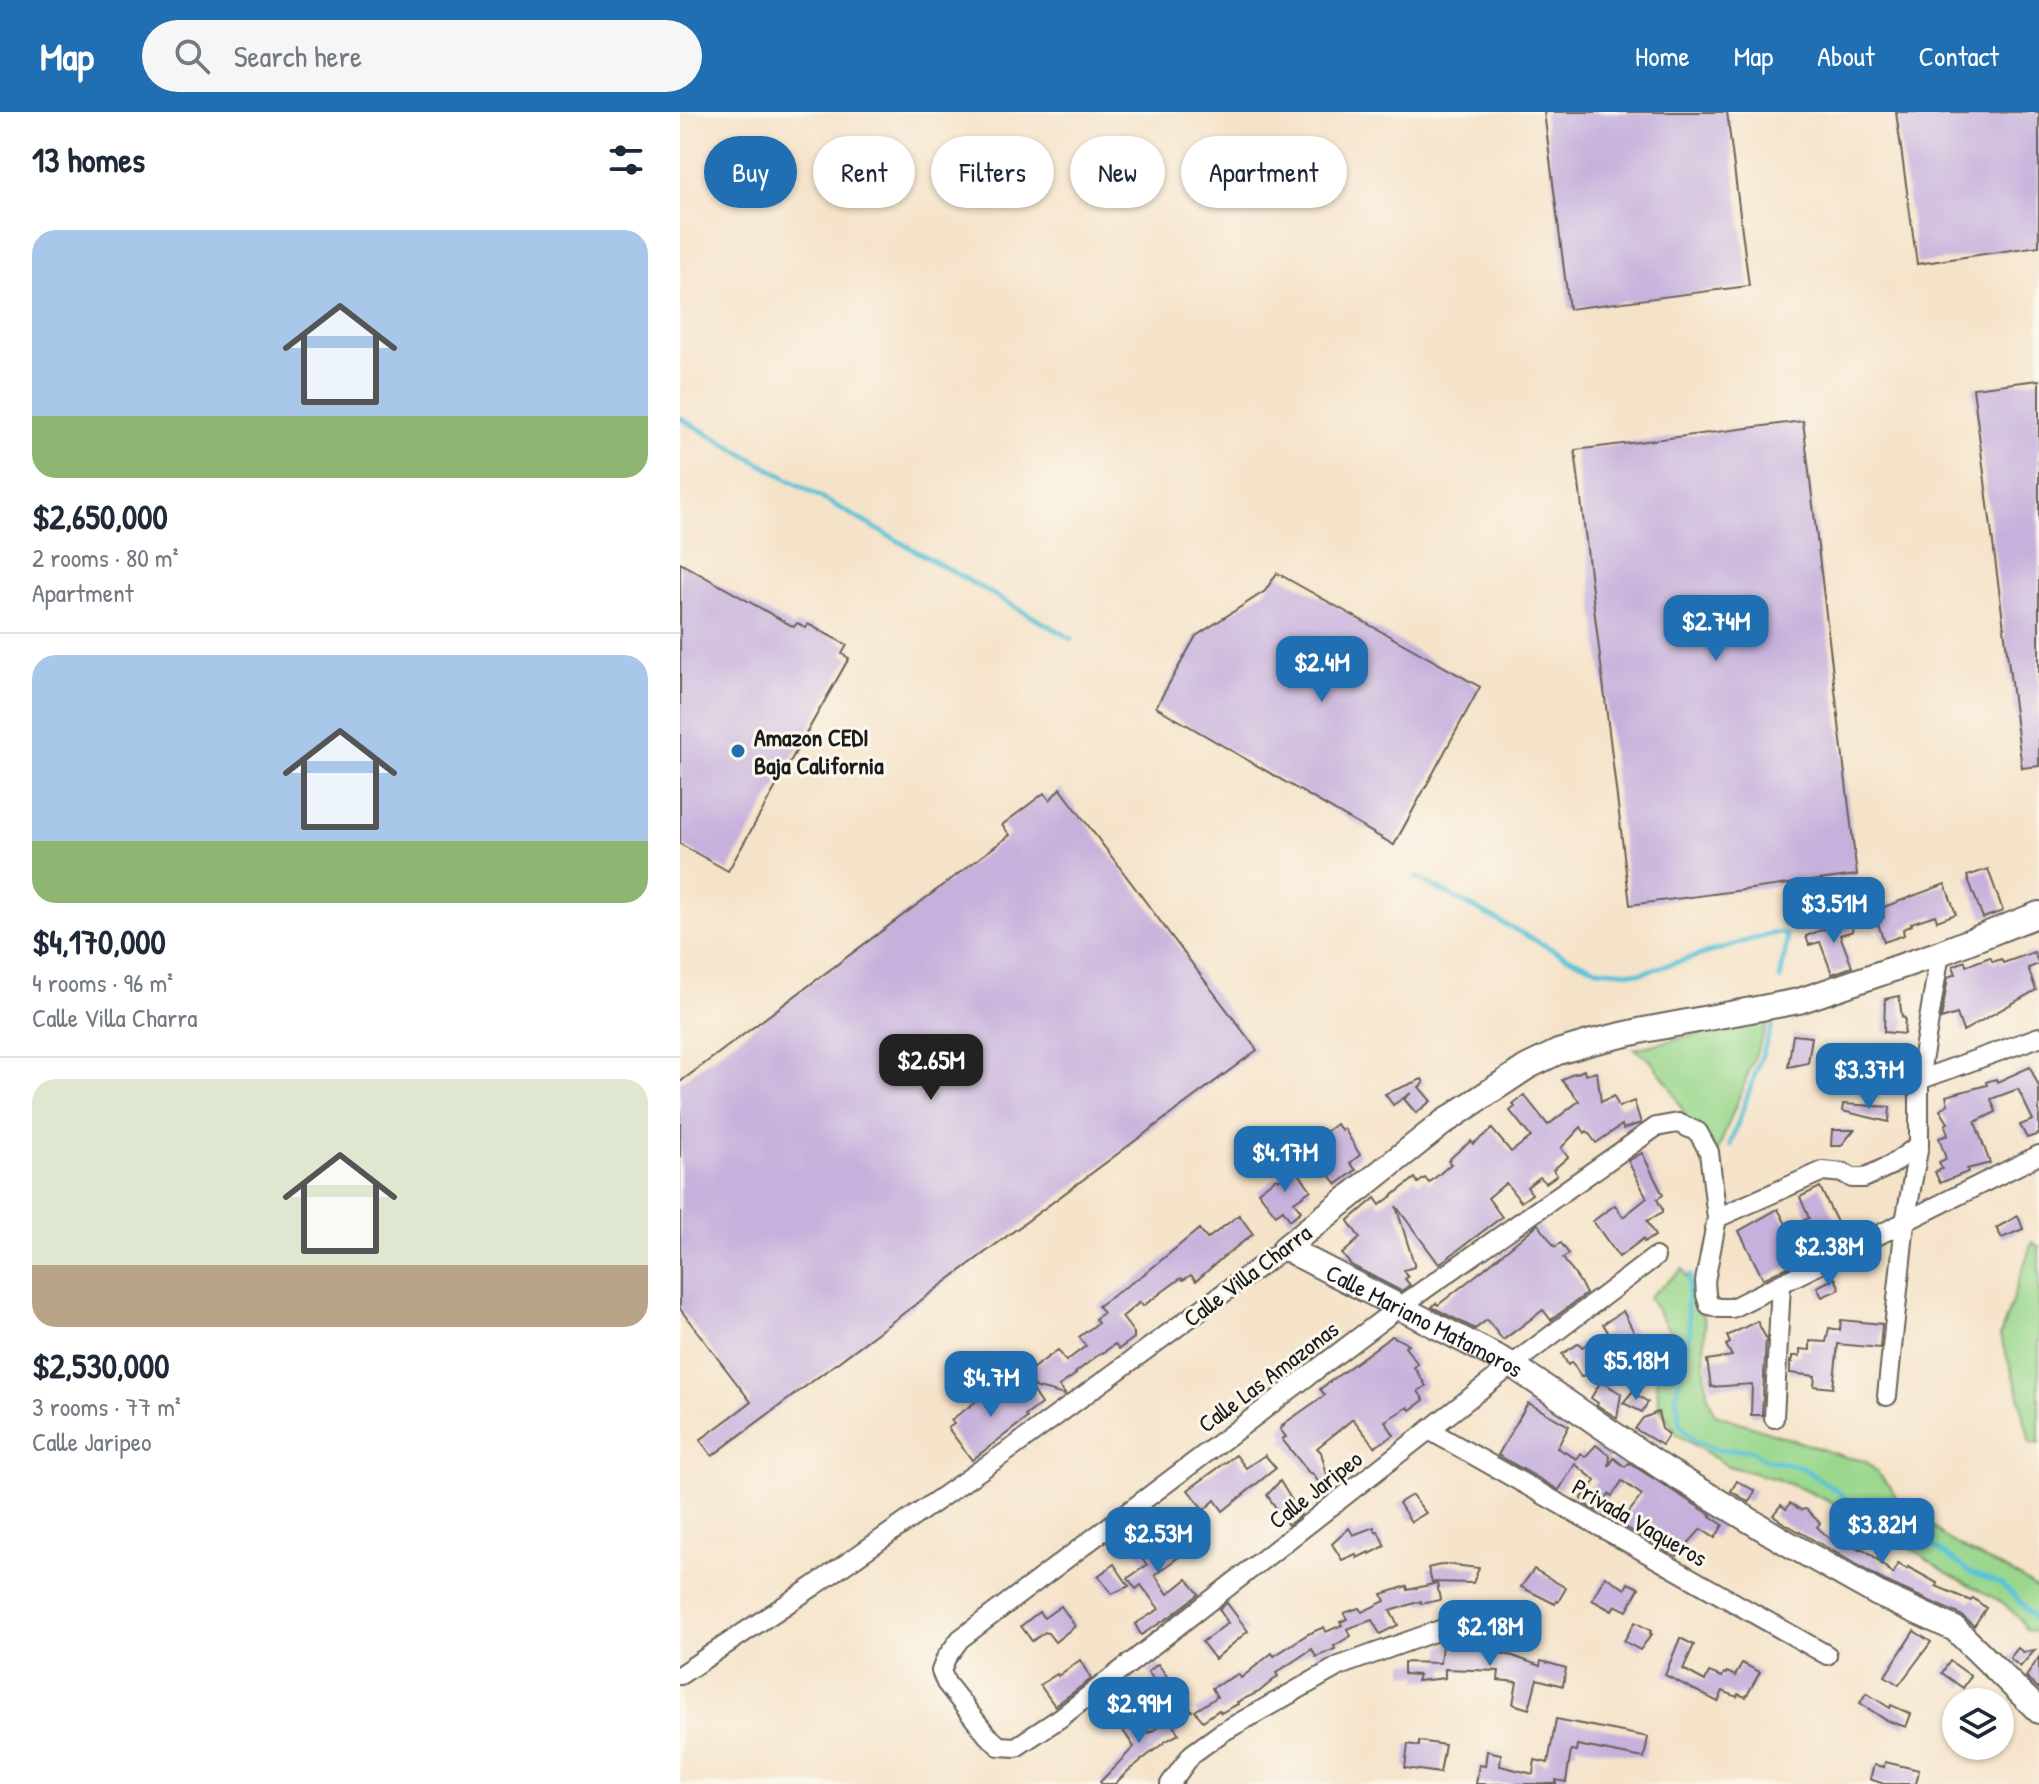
<!DOCTYPE html>
<html lang="en">
<head>
<meta charset="utf-8">
<style>
	body { margin:0; font-family:"Patrick Hand",sans-serif; background:#f6f6f7; color:#1f2937; height:100vh; display:flex; flex-direction:column; font-size:30px; white-space:nowrap }
	* { box-sizing:border-box; margin:0 }
	p { font-size:26px; color:#747a83 }
	.icon { flex:none; width:44px; height:44px; fill:none; stroke:currentColor; stroke-width:2; stroke-linecap:round; stroke-linejoin:round }
	.map { position:relative; flex:1; overflow:hidden }
	.drawer { display:flex; flex-direction:column; background:#fff; width:680px }
	.drawer>* { flex:none }
	.guide { position:absolute; left:24px; top:24px; width:760px; height:72px; display:flex; gap:16px }
	.buttons { position:absolute; left:1262px; top:1576px; display:grid; gap:16px }
	.buttons a { display:grid; place-items:center; width:72px; height:72px; border-radius:50%; background:#fff; box-shadow:0 2px 6px #0004; font-size:40px }
	.price { position:absolute; translate:-50% -68px; padding:0 18px; border-radius:16px; background:#1f6fb2; color:#fff; font-size:26px; line-height:52px; filter:drop-shadow(0 2px 4px #0008) }
	.price::after { content:''; position:absolute; left:50%; top:48px; width:24px; height:18px; margin-left:-12px; background:inherit; clip-path:polygon(0 0,100% 0,50% 100%) }
	.price.current { background:#222; color:#fff }
	ul { padding:0; list-style:none }
	li { display:grid; align-content:center; gap:16px; height:424px; padding:0 32px }
	li+li { border-top:2px solid #e0e1e3 }
	li span { display:grid; place-items:center; height:248px; border-radius:24px; color:#555 }
	li>.icon { margin-inline-start:auto }
	span .icon { width:144px; height:144px; fill:#fffc; stroke-width:1 }
	li b { font-size:34px }
	h2 { display:flex; justify-content:space-between; align-items:center; height:96px; padding:0 32px; font-size:34px }
	.tag { padding:0 28px; border-radius:36px; background:#fff; box-shadow:0 2px 6px #0004; font-size:28px; line-height:72px }
	.tag.current { background:#1f6fb2; color:#fff }
	header { display:flex; align-items:center; gap:48px; box-sizing:border-box; height:112px; padding:0 40px; background:#1f6fb2; color:#fff }
	header strong { font-size:38px }
	nav { display:flex; gap:44px; margin-inline-start:auto; font-size:28px }
	.search { width:560px; height:72px; background:#f6f6f7; display:flex; align-items:center; gap:20px; box-sizing:border-box; padding:0 28px; border-radius:44px; color:#747a83; font-size:30px }
	main { display:flex; flex:1; min-height:0 }
	.map>svg:first-child { display:block }
	.green { fill:#9ad78c; stroke:#5b7a54; stroke-width:2 }
	.lines { fill:none; stroke-linecap:round; stroke-linejoin:round }
	.stream { stroke:#5ac2d6; stroke-width:5 }
	.building { fill:#c6b1dc }
	.minor-casing { stroke:#686259; stroke-width:22 }
	.tertiary-casing { stroke:#686259; stroke-width:28 }
	.minor { stroke:#fff; stroke-width:18 }
	.tertiary { stroke:#fff; stroke-width:24 }
	.poi-dot { fill:#1f6fb2; stroke:#fbf7ec; stroke-width:3 }
	.labels { text-anchor:middle; dominant-baseline:central; stroke-width:6; stroke-linejoin:round; paint-order:stroke }
	.poi-label { font-size:24px; font-weight:bold; fill:#1c1c1c; stroke:#fbf7ec; text-anchor:start }
	.street-label { font-size:24px; fill:#1c1c1c; stroke:#fbf7ec }
</style>
</head>
<body>
<header>
<strong>Map</strong>
<div class="search"><svg class="icon" aria-label="search" viewBox="0 0 24 24"><circle cx="10" cy="10" r="6"/><path d="M15 15l6 6"/></svg>Search here</div>
<nav><a>Home</a><a>Map</a><a>About</a><a>Contact</a></nav>
</header>
<main>
<section class="drawer">
<h2>13 homes<svg class="icon" aria-label="filters" viewBox="0 0 24 24"><path d="M4 7h16M4 17h16"/><circle cx="9" cy="7" r="2"/><circle cx="15" cy="17" r="2"/></svg></h2>
<ul>
<li><span style="background:linear-gradient(#a9c7e8 75%,#8fb573 0)"><svg class="icon" aria-label="home" viewBox="0 0 24 24"><path d="M3 11l9-7 9 7M6 9v11h12V9"/></svg></span><div><b>$2,650,000</b><p>2 rooms · 80 m²</p><p>Apartment</p></div></li>
<li><span style="background:linear-gradient(#a9c7e8 75%,#8fb573 0)"><svg class="icon" aria-label="home" viewBox="0 0 24 24"><path d="M3 11l9-7 9 7M6 9v11h12V9"/></svg></span><div><b>$4,170,000</b><p>4 rooms · 96 m²</p><p>Calle Villa Charra</p></div></li>
<li><span style="background:linear-gradient(#dfe7d0 75%,#b9a48a 0)"><svg class="icon" aria-label="home" viewBox="0 0 24 24"><path d="M3 11l9-7 9 7M6 9v11h12V9"/></svg></span><div><b>$2,530,000</b><p>3 rooms · 77 m²</p><p>Calle Jaripeo</p></div></li>
</ul>
</section>
<div class="map">
<svg width="1359" height="1672" viewBox="0 0 1359 1672">
	<rect width="100%" height="100%" fill="#fbf7ec"/>
	<filter id="ink" filterUnits="userSpaceOnUse"><feTurbulence type="fractalNoise" baseFrequency=".0125" numOctaves="2"/><feDisplacementMap in="SourceGraphic" scale="16" xChannelSelector="R" yChannelSelector="G"/><feConvolveMatrix kernelMatrix="1 2 1 2 8 2 1 2 1" color-interpolation-filters="sRGB"/></filter>
	<filter id="wash" filterUnits="userSpaceOnUse"><feTurbulence type="fractalNoise" baseFrequency=".006" numOctaves="4" result="noise"/><feDisplacementMap in="SourceGraphic" scale="32" xChannelSelector="R" yChannelSelector="G"/><feGaussianBlur stdDeviation="1.8" result="paint"/><feColorMatrix in="noise" values="0 0 0 0 0 0 0 0 0 0 0 0 0 0 0 0 0 1.4 0 .05"/><feComposite in="paint" operator="in"/></filter>
	<g filter="url(#wash)">
		<rect width="100%" height="100%" fill="#f5e3c9"/>
		<g class="green">
			<path d="M1090,906l-53,135 -25,-24 -22,-43 -20,-26 -16,-11z"/>
			<path d="M1352,1130l7,5v197l-9,-1 -12,-53 -18,-54z"/>
			<path d="M1003,1157l13,27 9,27 -1,36 3,34 8,21 130,43 21,4 25,26 9,19 21,8 22,22 25,15 49,24 22,15v43l-13,-3 -5,-10 -19,-18 -55,-29 -27,-19 -73,-44 -38,-18 -33,-13 -48,-13 -50,-31 -19,-29 -3,-31 18,1 -1,-39 -24,-40z"/>
		</g>
		<g class="lines">
			<g class="stream">
				<path d="M0,306l392,221"/>
				<path d="M736,765l149,79 32,13 44,4 129,-39 11,-1 5,2 1,6 -7,38"/>
				<path d="M1050,1033l43,-121"/>
				<path d="M1010,1163l-3,32 3,25 -14,65 4,27 14,16 23,10h34l13,9 37,8 38,25 14,14 31,18 42,17 44,31 29,11 16,13 24,28"/>
			</g>
		</g>
		<g id="blocks">
			<g class="building">
				<path d="M864,0h183l22,174 -180,23z"/>
				<path d="M1216,0h143v134l-122,18z"/>
				<path d="M1359,268v386l-17,2 -49,-380z"/>
				<path d="M1123,309l54,454 -227,30 -55,-455z"/>
				<path d="M0,451l114,64 3,-4 9,5 2,-4 39,21 -5,9 7,4 -121,213 -48,-27z"/>
				<path d="M597,461l203,114 -86,158 -238,-138 40,-71 69,-45z"/>
				<path d="M380,676l197,262 -545,406 -12,-16 51,-38 -71,-93v-227l330,-247 -8,-10 42,-32 6,7z"/>
				<path d="M1308,757l15,42 -20,7 -16,-42z"/>
				<path d="M1265,772l11,30 -19,7 -2,-6 -24,8 1,2 -9,4 1,6 -20,7 -7,-22 7,-3 -3,-9z"/>
				<path d="M1169,807l4,12 -13,4 12,32 -20,7 -12,-32 -11,3 -3,-9z"/>
				<path d="M1354,840l5,12 -11,4 8,22 -73,41 -6,-17 -16,5 7,-42 8,-3 -3,-8 12,-5 1,5 24,-9 3,5 8,-3 2,4z"/>
				<path d="M1219,884l3,21 3,1 -1,16 -20,-2 1,-33z"/>
				<path d="M1113,923l19,2 -4,26 -20,4z"/>
				<path d="M1177,946l46,4 -1,12 -46,-2z"/>
				<path d="M1350,955l9,20v47l-12,4 -7,-13 13,-5 -15,-31 -27,10 5,13 -21,10 15,41 -23,6 1,3 -28,11 -5,-11 7,-3 -3,-7 7,-3 -7,-21 9,-3 -3,-10 3,-2 -8,-13 8,-6 -2,-8 41,-11 -1,-3 10,-3 1,3z"/>
				<path d="M904,958l1,5 12,-3 4,30 13,-6 5,11 15,-6 7,22 -18,6 -1,-4 -26,18 -9,-12 -2,2 -4,-6 -20,21 7,9 -15,13 4,5 -11,8 -6,-6 -13,10 5,7 -11,8 -15,-19 -18,15 14,19 -63,47 -43,-58 18,58v3l-10,3 4,7 -3,2 5,6 -9,6 -50,-26 -9,-11 18,-16 -12,-17 27,-23 5,7 35,-27 3,5 7,-5 4,5 22,-19 -3,-3 7,-7 16,-13 2,3 19,-15 19,23 20,-15 -21,-26 5,-4 -2,-3 11,-9 24,30 31,-24 -17,-21 12,-7 1,1z"/>
				<path d="M742,967l2,4 -5,4 12,14 -15,12 -12,-14 7,-6 -18,12 -8,-11z"/>
				<path d="M1163,992l47,3 -1,15 -47,-11z"/>
				<path d="M656,1012l6,6 2,-2 16,27 -10,8 6,7 -19,14 -19,-24 -10,8 -11,-14z"/>
				<path d="M1152,1018h22l-13,16h-10z"/>
				<path d="M962,1041l21,42 -6,4 5,10v4l-15,8 8,15 -11,6 -1,-3 -24,18 -26,-36 22,-16 8,12 24,-19 -19,-37z"/>
				<path d="M615,1056l16,22 -17,12 7,9 -11,9 -7,-10 -7,5 -18,-23 18,-14 2,2z"/>
				<path d="M1140,1075l25,52 -82,40 -24,-48 39,-22 10,19 21,-10 -9,-21z"/>
				<path d="M559,1103l14,19 -31,24 -26,23 -5,-6 -8,5 -2,-2 -38,28 -3,-4 -18,15 12,16v5l-15,11 -4,-5 -12,9 -1,-1 -27,21 1,1 -17,12 6,8 -1,1 -29,-8 -10,-13 33,-24 8,11 20,-15 -7,-9 19,-14 -3,-4 8,-6 -5,-7 49,-34 52,-43 8,10z"/>
				<path d="M1338,1104l5,13 -21,9 -6,-10z"/>
				<path d="M858,1112l17,23 6,-4 8,11 -6,4 17,24 6,12 -35,26 -8,-10 -40,30 -16,-20 -12,9 -43,-22 4,-4 2,2 46,-36z"/>
				<path d="M1155,1166l5,11 -18,8 -5,-10z"/>
				<path d="M943,1199l16,31 -21,10 3,4 -40,21 -9,-15 -4,3 -6,-11 17,-11 3,4 26,-15 -5,-8z"/>
				<path d="M1161,1208l41,4 -2,24 -42,-4 -5,44 -19,-2 1,-10 -25,-3v-12l2,1v-6h8v-7l10,1v-9l16,1 3,-14 11,2z"/>
				<path d="M1077,1209l9,17 -4,77h-11l1,-31 -41,3 -4,-27 25,-4 -6,-11 4,-2 -3,-7z"/>
				<path d="M712,1224l16,8 -3,3 13,17 -4,3 12,19 -8,5 6,9 -14,10 -2,-3 -23,14 9,14 -19,12 -22,-28 -36,29 4,4 10,39 -4,3 -15,-21 -2,1 -28,-35 4,-2 -6,-8 4,-3 -2,-1 43,-30 -5,-6z"/>
				<path d="M921,1269l20,13 -4,24 -20,-13 1,-2 -7,-5z"/>
				<path d="M350,1275l11,17 -16,12 2,2 -55,42 -24,-32 6,-4 -3,-4 31,-23 -1,-2 9,-7 6,6 9,-5 7,10z"/>
				<path d="M952,1280l16,10 -6,10 -19,-9z"/>
				<path d="M848,1291l41,23 -12,22 20,11 4,-6 4,4 11,-12 14,11 -1,10 5,-8 11,9 4,-4 82,52 -1,1 13,9 -8,13 -14,-9 -24,27 -57,-32 22,-29 -20,-14 -10,15 -3,-2 -10,18 -13,-7 1,-3 -6,-3 15,-18 -21,-17 -16,26 -61,-35z"/>
				<path d="M978,1300l4,17 7,5 -7,11 -27,-16 8,-11z"/>
				<path d="M556,1343l10,13 19,-13 11,13 -53,43 -8,-11 -11,10 -16,-20z"/>
				<path d="M600,1369l21,34 -13,10 -21,-30z"/>
				<path d="M1057,1369l18,10 -6,11 -18,-11z"/>
				<path d="M732,1383l14,18 -15,9 -12,-19z"/>
				<path d="M1110,1391l11,7 5,-1 14,14 -3,4 21,20 7,-8 15,11 1,-2 10,6 22,20 5,-10 9,5 1,-2 29,16 -1,3 35,15 2,-3 13,10 -12,18 -13,-11 -76,-34 -106,-61v-1l-6,-4 8,-10 5,4z"/>
				<path d="M462,1413l5,7 17,-7 16,31 -25,19 13,19 19,-15 12,15 -28,22 -30,19 -6,-11 24,-15 -18,-24 -5,4 -8,-11 19,-13 -22,-28z"/>
				<path d="M694,1415l2,5 2,-1 7,15 -15,8 -1,-2 -12,6 -1,-4 -14,6 -10,-16 17,-16 4,7z"/>
				<path d="M434,1452l15,22 -17,8 -14,-18z"/>
				<path d="M764,1452l35,4 -6,15 -41,-1 -4,-14z"/>
				<path d="M854,1457l32,19 -8,14 -2,-1 -1,3 -34,-17z"/>
				<path d="M925,1464l20,13 3,-6 11,5 -12,23 -12,-6 -3,6 -20,-11z"/>
				<path d="M757,1471l3,17 -19,4v-3l-31,10 8,14 -18,9 -8,-14 -25,9 4,7 -17,10 1,3 -19,8 -4,-8 -36,24 2,3 -19,16 -22,10 1,2 -17,9 -2,-3 -16,11 -8,-10 22,-14 -5,-9 26,-14 3,4 31,-25 2,3 34,-22 16,-7 2,5 16,-7 -2,-3 7,-3 -3,-6 15,-5 3,4 23,-11 -3,-7 25,-8 1,4z"/>
				<path d="M547,1491l21,28 -33,28 -13,-17 26,-19 -9,-14z"/>
				<path d="M381,1494l14,20 -20,16 -7,-9 -3,-1 -13,9 -11,-15 18,-14 5,6z"/>
				<path d="M955,1510l16,9 -1,2 2,1 -12,16 -16,-9z"/>
				<path d="M1234,1519l17,11 -32,43 -14,-9z"/>
				<path d="M1000,1526l14,7 -11,24 22,12 4,-9 13,5 2,-4 2,1 1,-2 8,4 7,-13 18,9 -14,25 -8,-3 -1,3 -14,-6 -5,11 -53,-27z"/>
				<path d="M805,1528v10l28,6 27,10 1,-5 25,7 -3,18 -26,-7 -8,30 -16,-5 4,-22 -19,-2 1,-9 -54,-2v9l-28,3 2,-6 -15,-1v-12l36,1 2,-18 19,1v-4z"/>
				<path d="M1338,1536l5,4 12,-2 -15,17 -10,-9z"/>
				<path d="M1359,1545v32l-13,-12z"/>
				<path d="M400,1548l11,19 -36,27 -15,-21 17,-11 1,2z"/>
				<path d="M1270,1549l21,15 -8,12 -21,-15z"/>
				<path d="M478,1552l34,47 -20,11 -25,-35 8,-6 -7,-9z"/>
				<path d="M1186,1581l24,15 1,-3 20,9 -5,13 -20,-7 -26,-17z"/>
				<path d="M455,1600l14,21 20,-13 10,14 -13,7 -37,29 -14,14h-13l-2,-2 34,-35 -16,-24z"/>
				<path d="M876,1607l92,18 -4,21 -67,-13 -1,6 -5,-1 -5,32 -10,-2v4h-80l3,-19 6,1 2,-15 14,3 -1,12 33,8 2,-14 13,3z"/>
				<path d="M739,1629l26,4 -5,28 -35,-5 3,-24 11,2z"/>
				<path d="M1205,1650l34,8 -3,14h-32l-14,-5 4,-14 10,2z"/>
			</g>
		</g>
	</g>
	<g filter="url(#ink)">
		<use href="#blocks" fill-opacity="0" stroke="#686259" stroke-width="2"/>
		<g class="lines">
			<g class="minor-casing">
				<g id="minor">
					<path d="M1239,968l120,-43"/>
					<path d="M1037,1106l106,-47 21,2 8,5h12l27,-13 28,-20"/>
					<path d="M975,1145l-143,108 -452,353 -44,29 -17,-1 -12,-11 -41,-52 -5,-12 5,-13 14,-19 438,-331 258,-181 22,-4 20,9 11,20 8,66 -12,63 1,14 3,10 10,3h13l307,-153"/>
					<path d="M1207,1284l18,-174 14,-77v-65l21,-127"/>
					<path d="M1094,1306l7,-134"/>
					<path d="M749,1318l398,225"/>
					<path d="M0,1563l134,-89 201,-140 270,-198"/>
					<path d="M490,1672l22,-30 29,-21 118,-67 123,-44"/>
				</g>
			</g>
			<g class="tertiary-casing">
				<g id="tertiary">
					<path id="s1" d="M1359,802l-99,39 -141,48 -155,29 -52,12 -34,10 -31,15 -83,55 -159,126 227,117 151,103 126,76 89,50 77,35 84,82"/>
				</g>
			</g>
			<use href="#minor" class="minor"/>
			<use href="#tertiary" class="tertiary"/>
		</g>
	</g>
	<circle class="poi-dot" cx="58" cy="639" r="8"/>
	<g class="labels">
		<g class="poi-label">
			<text x="74" y="625">Amazon CEDI<tspan x="74" dy="28">Baja California</tspan></text>
		</g>
		<g class="street-label">
			<text transform="translate(567 1163) rotate(-37)">Calle Villa Charra</text>
			<text stroke="none"><textPath href="#s1" startOffset="996">Calle Mariano Matamoros</textPath></text>
			<text transform="translate(588 1264) rotate(-37)">Calle Las Amazonas</text>
			<text transform="translate(635 1377) rotate(-38)">Calle Jaripeo</text>
			<text transform="translate(960 1410) rotate(30)">Privada Vaqueros</text>
		</g>
	</g>
</svg>
<div class="buttons">
<a><svg class="icon" aria-label="layers" viewBox="0 0 24 24"><path d="M12 4l9 5-9 5-9-5zM3 14l9 5 9-5"/></svg></a>
</div>
<b class="price" style="left:1036px;top:551px">$2.74M</b>
<b class="price" style="left:642px;top:592px">$2.4M</b>
<b class="price" style="left:1154px;top:833px">$3.51M</b>
<b class="price current" style="left:251px;top:990px">$2.65M</b>
<b class="price" style="left:1189px;top:999px">$3.37M</b>
<b class="price" style="left:605px;top:1082px">$4.17M</b>
<b class="price" style="left:1149px;top:1176px">$2.38M</b>
<b class="price" style="left:956px;top:1290px">$5.18M</b>
<b class="price" style="left:311px;top:1307px">$4.7M</b>
<b class="price" style="left:1202px;top:1454px">$3.82M</b>
<b class="price" style="left:478px;top:1463px">$2.53M</b>
<b class="price" style="left:810px;top:1556px">$2.18M</b>
<b class="price" style="left:459px;top:1633px">$2.99M</b>
<div class="guide">
<a class="tag current">Buy</a>
<a class="tag">Rent</a>
<a class="tag">Filters</a>
<a class="tag">New</a>
<a class="tag">Apartment</a>
</div>
</div>
</main>
</body>
</html>
